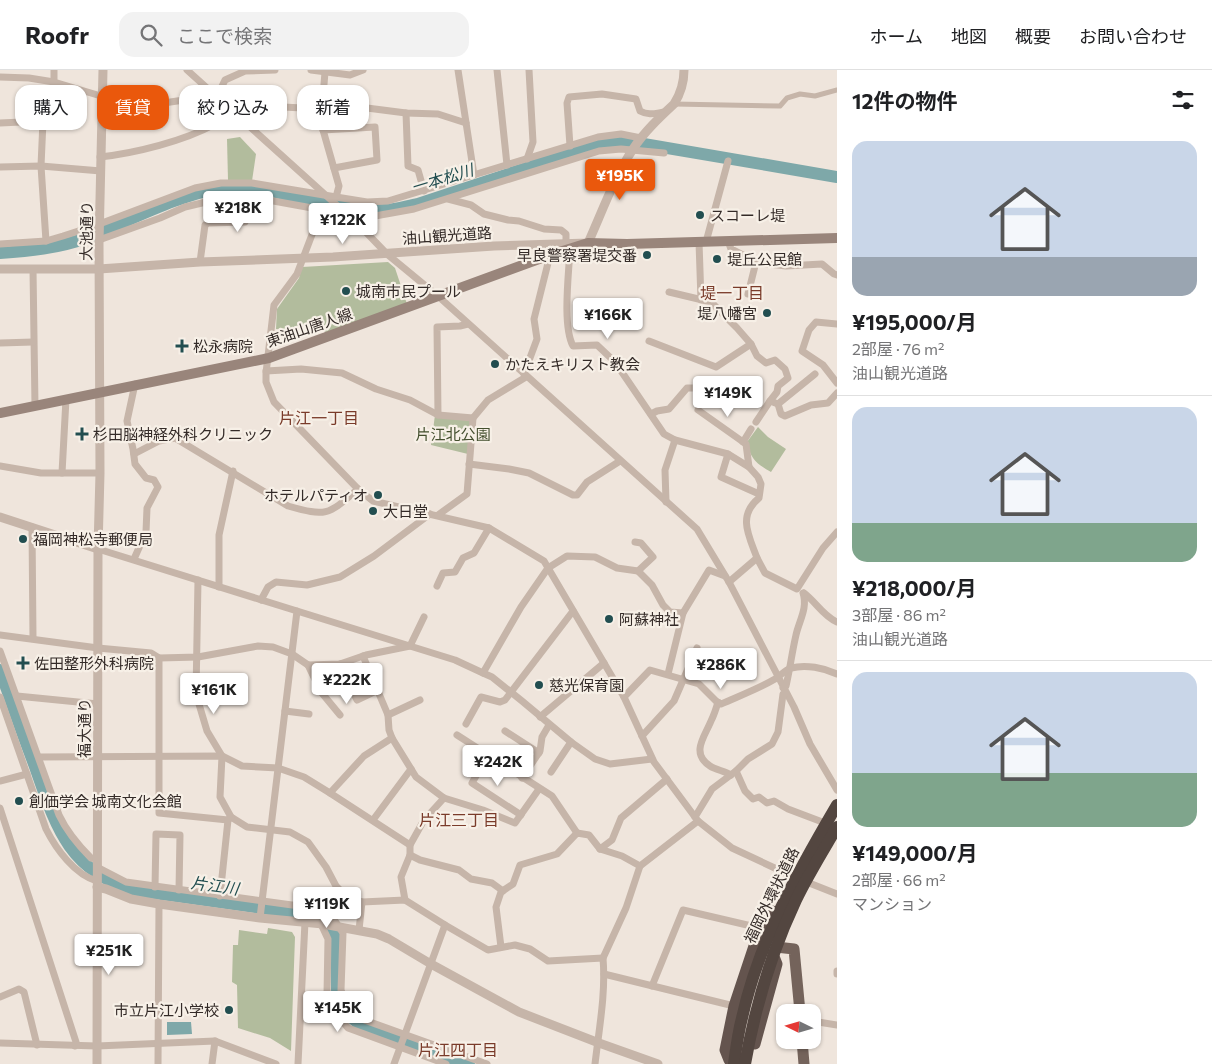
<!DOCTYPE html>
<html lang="ja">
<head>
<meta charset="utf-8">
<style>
	body { margin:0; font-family:Commissioner,"Noto Sans JP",sans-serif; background:#f2f2f2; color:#202124; height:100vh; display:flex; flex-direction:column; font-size:19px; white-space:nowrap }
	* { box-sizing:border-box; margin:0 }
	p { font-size:16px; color:#757577 }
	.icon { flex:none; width:28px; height:28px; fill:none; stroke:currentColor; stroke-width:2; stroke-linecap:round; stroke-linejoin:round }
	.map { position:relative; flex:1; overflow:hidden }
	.details { display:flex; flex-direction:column; background:#fff; width:375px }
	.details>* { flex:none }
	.guide { position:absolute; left:15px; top:15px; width:475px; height:45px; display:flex; gap:10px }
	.needle { width:32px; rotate:275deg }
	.controls { position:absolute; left:776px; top:934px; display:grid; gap:10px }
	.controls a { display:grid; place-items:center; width:45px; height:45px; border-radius:10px; background:#fff; box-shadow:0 1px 4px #0004; font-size:25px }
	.price { position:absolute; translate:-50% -42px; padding:0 11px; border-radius:5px; background:#fff; color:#222; font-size:16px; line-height:32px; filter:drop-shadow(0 1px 2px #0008) }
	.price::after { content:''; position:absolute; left:50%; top:30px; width:15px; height:11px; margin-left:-8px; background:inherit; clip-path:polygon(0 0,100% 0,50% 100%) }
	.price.current { background:#ea580c; color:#fff }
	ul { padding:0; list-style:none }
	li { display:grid; align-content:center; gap:10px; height:265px; padding:0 15px }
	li+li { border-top:1px solid #e0e0e0 }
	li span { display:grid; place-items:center; height:155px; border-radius:15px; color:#555 }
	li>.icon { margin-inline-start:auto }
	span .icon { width:90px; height:90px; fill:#fffc; stroke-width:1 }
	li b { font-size:21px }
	h2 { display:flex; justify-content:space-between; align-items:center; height:60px; padding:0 15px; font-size:21px }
	.chip { padding:0 18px; border-radius:15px; background:#fff; box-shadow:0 1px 4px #0004; font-size:18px; line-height:45px }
	.chip.current { background:#ea580c; color:#fff }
	header { display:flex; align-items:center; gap:30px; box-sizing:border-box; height:70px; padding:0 25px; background:#fff; border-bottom:1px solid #e0e0e0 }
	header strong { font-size:24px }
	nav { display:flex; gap:28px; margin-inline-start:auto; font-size:18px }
	.search { width:350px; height:45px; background:#f2f2f2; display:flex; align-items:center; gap:12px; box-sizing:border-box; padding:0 18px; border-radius:15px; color:#757577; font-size:19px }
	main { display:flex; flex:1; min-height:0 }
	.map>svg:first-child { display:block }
	.green { fill:#b2bc9d }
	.water { fill:#7ea8a9 }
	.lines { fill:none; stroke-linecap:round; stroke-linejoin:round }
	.river { stroke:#7ea8a9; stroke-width:12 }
	.pedestrian { stroke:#c6b5a9; stroke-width:5 }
	.minor { stroke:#c6b5a9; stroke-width:7 }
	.tertiary { stroke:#c6b5a9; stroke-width:9 }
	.secondary { stroke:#99857b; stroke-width:10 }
	.primary { stroke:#74635b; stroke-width:11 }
	.trunk { stroke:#64544e; stroke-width:11 }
	.motorway-bridge { stroke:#534640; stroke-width:12 }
	.poi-dot { fill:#224e50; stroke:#f7f0e7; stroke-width:2 }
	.labels { text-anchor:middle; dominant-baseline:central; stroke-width:4.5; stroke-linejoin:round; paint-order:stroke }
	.poi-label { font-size:15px; fill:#342b28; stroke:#f7f0e7; text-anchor:start }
	.street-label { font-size:15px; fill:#342b28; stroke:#f7f0e7 }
	.park-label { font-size:15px; fill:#444f2e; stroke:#f7f0e7 }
	.water-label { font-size:16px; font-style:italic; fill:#224e50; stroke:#f7f0e7 }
	.neighbourhood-label { font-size:16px; fill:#7a3b2a; stroke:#f7f0e7 }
</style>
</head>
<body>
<header>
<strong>Roofr</strong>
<div class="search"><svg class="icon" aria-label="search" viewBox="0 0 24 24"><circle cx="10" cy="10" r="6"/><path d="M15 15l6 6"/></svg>ここで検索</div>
<nav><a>ホーム</a><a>地図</a><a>概要</a><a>お問い合わせ</a></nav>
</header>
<main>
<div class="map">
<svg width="837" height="994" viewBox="0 0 837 994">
	<rect width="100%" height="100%" fill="#efe5dc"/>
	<g class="green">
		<path d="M240,67l16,17 -4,27 -24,-1 -1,-41z"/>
		<path d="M388,192l7,6 12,36 -77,28 -54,-3 1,-20 22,-31 3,-11z"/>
		<path d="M435,345l36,6 -3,33 -37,-9z"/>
		<path d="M758,357l10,10 18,12 -15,23c-15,-9 -20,-12 -24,-30z"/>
		<path d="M268,858l24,4 3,5 -4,114 -21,-13 -32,-10 -1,-43 -5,-3 1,-37h5l1,-15 28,4z"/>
	</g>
	<path class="water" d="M167,952h24l1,12 -25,1z"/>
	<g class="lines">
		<g class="river">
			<path d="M0,183c28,-2 59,-5 86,-15 46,-18 88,-42 138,-51 29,-5 61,9 89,14 23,5 48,9 72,9 11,0 22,-4 33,-6l190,-63 24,1 205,35"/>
			<path d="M0,600c11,31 22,63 34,94 21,59 32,105 99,126l192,27 11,19 1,54 3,13 6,10 12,10 48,21 63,20"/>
		</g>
		<path class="pedestrian" d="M674,34l106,2 7,-8 13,-4 15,2 22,-6"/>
		<g class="minor">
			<path d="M54,0v12l67,20 36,2 47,-7h13l8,-17 20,-9 30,-1"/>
			<path d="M187,0l174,157 26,27 52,43 258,232 32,53 65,125 16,37 27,46"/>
			<path d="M311,0l39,5 13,-5"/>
			<path d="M458,0l16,105"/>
			<path d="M497,0l10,95"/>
			<path d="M0,7l29,1 25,4 -11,39 -2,45 5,75"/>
			<path d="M322,39l3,-37"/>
			<path d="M406,43l2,53 10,4 6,21"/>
			<path d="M0,53l43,-2"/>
			<path d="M323,60l52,-3 2,33 -43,8"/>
			<path d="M570,76l-3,-43 2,-6 33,-3 34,5 4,12c9,5 16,2 25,1"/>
			<path d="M100,87c36,-4 84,-16 115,-33 10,-5 18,-14 29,-19l78,4v2l34,2 11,-5 39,5 32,1 28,9"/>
			<path d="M527,89l6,-17 -4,-72"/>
			<path d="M0,97l41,-1 60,5"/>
			<path d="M336,127l31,5 21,-1 210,-64 23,-3 20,4"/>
			<path d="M448,129l23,6 13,9 24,6 11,1 25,8 17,1 5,4v10"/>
			<path d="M347,145l28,1 39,-7 185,-58 22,-2 43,4"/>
			<path d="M361,157l-35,-2 -13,7 -16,42 -23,31 -8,68v9l8,20 84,87 15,12 116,27 55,33 80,136 30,65 44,59 34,27 62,29 43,17"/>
			<path d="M99,170l61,-22 25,-11 42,-10 41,3 66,12 6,-3"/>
			<path d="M728,171l3,8 28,14 27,3 36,-2 12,10 3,1"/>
			<path d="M699,172l2,58"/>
			<path d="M706,172l22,-81"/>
			<path d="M0,174l46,-3 17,-5 31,-10 101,-38 26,-5h31l84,14 3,-11 -16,-56 -1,-19"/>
			<path d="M570,178c-1,25 -8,77 3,98l24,-1 18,17 49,72 11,6 53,14 21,13"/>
			<path d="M200,192l5,-37 3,-2 37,-1 -5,-25"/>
			<path d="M33,199l2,137"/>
			<path d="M669,222l42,10 26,26 14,16 6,12 9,7 9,-3 10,9 3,9 -10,8 -1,6 -7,9"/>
			<path d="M748,224l8,-32"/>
			<path d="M837,254l-21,-2 -7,8 -7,21 21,14 14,18"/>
			<path d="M649,271l67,26 35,-23"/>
			<path d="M0,273l33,-1"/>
			<path d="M266,301l35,-2 41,4 34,16 34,11 28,15 35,3 15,-18 38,-23"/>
			<path d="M524,304l13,-35 -3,-20 16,-64"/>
			<path d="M778,334l37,-30"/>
			<path d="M698,340l48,34 3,23 9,10 3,7 -2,14c-22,18 -10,38 -2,60l-28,24"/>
			<path d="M651,344l6,-3 12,-2 18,-21h8l27,11"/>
			<path d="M438,345l-1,-88 23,-1 8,-2"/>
			<path d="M756,352l14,-21 8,3 3,10 4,2 26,-11 17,-2 9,-10"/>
			<path d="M743,372l8,-13"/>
			<path d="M134,384l25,-13 16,-3 113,68c39,11 40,9 70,-17"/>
			<path d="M728,384l-7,23 38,17"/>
			<path d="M469,394l40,5 20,4 44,22h4l10,-13 33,-21"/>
			<path d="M0,396l41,7h59"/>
			<path d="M62,403l4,-74"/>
			<path d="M666,432l-1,-32 10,-30"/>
			<path d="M438,445l29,-21 6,-76"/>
			<path d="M32,457l1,111"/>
			<path d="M635,472l6,1 12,14 -15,14"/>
			<path d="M98,479l199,62 -37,307"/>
			<path d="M757,488l8,15 32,16 26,-41 14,-16"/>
			<path d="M134,489l12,-27 1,-24 11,-21 -4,-7 -8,-2 -11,-14 -2,-15 -6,-28 8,-37"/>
			<path d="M198,510l-2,114 11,37 15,25 -2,41 11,20 16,10 43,5 18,10 18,25 10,19 9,9 17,7 43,-2 40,25 -51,139"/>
			<path d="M437,516l6,-13 12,-1 8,-14 11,-5 15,-25"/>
			<path d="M219,517v-52l14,-64"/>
			<path d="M804,523c12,9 19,23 33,29"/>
			<path d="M261,530l7,-13 8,-5 31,3 33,-8 34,-21 56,-42"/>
			<path d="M297,541l158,49 28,13 9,4 30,24 49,41 24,17 15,5 42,-5"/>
			<path d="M0,565l98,13 53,5 8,5 39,-1 60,-11 15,1 19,7 16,11 32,-1 26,-9 44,-9 14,-29"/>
			<path d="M0,581l59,164c8,17 19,30 32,43l6,1"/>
			<path d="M363,586l25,59 1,15 3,8 24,39 28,21 39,12 32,13 24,-34"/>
			<path d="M159,588v155l69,7 3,-3"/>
			<path d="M340,594l17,36 21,-10"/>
			<path d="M308,595l13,27 19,23"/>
			<path d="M483,603l38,-66 27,-39 19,-12 28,1 22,11 21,3 14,14 11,20 7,7 13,1 26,-43 16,6"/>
			<path d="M668,604l15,-61"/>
			<path d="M783,618l3,-2c4,-17 6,-34 10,-51 3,-14 12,-27 7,-42"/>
			<path d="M17,626l81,8"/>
			<path d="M0,627l46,132c10,20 29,46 51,52"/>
			<path d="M624,627l26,-27 49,14 18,18 4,2c18,-8 37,-15 54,-25 5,-3 10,-9 16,-11 15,-4 33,0 46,6"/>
			<path d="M718,632c-2,7 -4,13 -7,19 -6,15 -21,32 -1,45 6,4 15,5 21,9"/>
			<path d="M285,641l24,3"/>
			<path d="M388,645l32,-15"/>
			<path d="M540,647l64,-54"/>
			<path d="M466,654l15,-27 19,5 5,-2 68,-89"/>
			<path d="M505,661l34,22"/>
			<path d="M457,665l95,61 25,37"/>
			<path d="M642,666l32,-35 23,-53"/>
			<path d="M488,685l-16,28 49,32"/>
			<path d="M39,687l183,-1 20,10 36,2 26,9 26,16 34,-37 28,-18"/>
			<path d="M736,701l9,20 8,8 6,-2 8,6 7,-2 14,8 37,14"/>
			<path d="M551,702l20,-30"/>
			<path d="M522,708l18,-27 2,-14 7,-12"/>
			<path d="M0,711l27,-7"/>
			<path d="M330,723l80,52 14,-25 20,-22"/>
			<path d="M0,738l76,234 -1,4"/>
			<path d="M695,747l17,-28 24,-18 12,-12 24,-15 6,-12 5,-38 3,-1"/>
			<path d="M373,750l38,-51"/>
			<path d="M600,779l22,7 18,10"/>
			<path d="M410,785l10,5 39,10 12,9 21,4 11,8"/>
			<path d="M97,797l29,15 195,27 8,3 14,21 -2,57 7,19 8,8 131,47"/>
			<path d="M155,817l1,-53 24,1 -1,55"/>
			<path d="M220,826l8,-76"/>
			<path d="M405,830l-4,-23 9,-22v-10"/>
			<path d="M321,854l7,15 -1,55 6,16 15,18 98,36"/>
			<path d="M445,855l43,25 27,-5 15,4 18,12 55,-3c3,35 -4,71 -8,106"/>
			<path d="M359,860l3,-28"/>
			<path d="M501,877l-5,-40 5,-15 12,-8 7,-19 37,-11 20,-21 12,2 11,14 12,-9 9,-22 46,-39"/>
			<path d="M603,888l23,-50 14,-42 58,-45"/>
			<path d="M837,901v3"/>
			<path d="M604,904l130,32"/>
			<path d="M652,916l31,-76 77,18"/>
			<path d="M0,927l19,-8 5,3 13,53"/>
			<path d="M812,951l25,4"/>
			<path d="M0,973l97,3 118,-5 61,23"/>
			<path d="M158,994l1,-160"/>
			<path d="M212,994l3,-23"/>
			<path d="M298,994l7,-142"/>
		</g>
		<g class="tertiary">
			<path d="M0,199h99l101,-7 133,-5 161,-11 94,-3c14,-31 26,-65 45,-94 11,-17 26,-31 41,-45 7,-11 10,-21 10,-34"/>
			<path d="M0,447l98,32"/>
			<path d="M97,817l9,2 25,10 28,5 101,14 63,6 54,10 12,5 42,25 88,48 80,31 59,21"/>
			<path d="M97,994l1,-515 2,-76 -1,-230 4,-173"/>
		</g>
		<path class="secondary" d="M0,343l269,-55 281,-103 38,-12 39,1 210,-6"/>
		<g class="primary">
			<path d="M776,877l18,2 6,63"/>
			<path d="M802,970l2,24"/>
		</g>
		<g class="trunk">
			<path d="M755,974l22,-80 -4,-10"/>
			<path d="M729,990l-4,-10 9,-44 26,-78 9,-18 6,2"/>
		</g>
		<g class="motorway-bridge">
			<path d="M734,994c2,-15 4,-31 8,-46 17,-77 55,-145 95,-213"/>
			<path d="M745,994c10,-57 26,-111 51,-164 12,-25 27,-49 41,-73"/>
		</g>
	</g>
	<g class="poi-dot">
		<circle cx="700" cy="145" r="5"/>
		<circle cx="647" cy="185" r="5"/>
		<circle cx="717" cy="189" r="5"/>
		<circle cx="346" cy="221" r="5"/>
		<circle cx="767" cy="243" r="5"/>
		<path d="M179.5 268.5h5v5h5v5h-5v5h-5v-5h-5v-5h5z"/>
		<circle cx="495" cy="294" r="5"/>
		<path d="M79.5 356.5h5v5h5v5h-5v5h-5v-5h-5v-5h5z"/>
		<circle cx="378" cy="425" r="5"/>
		<circle cx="373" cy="441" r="5"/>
		<circle cx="23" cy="469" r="5"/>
		<circle cx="609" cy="549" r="5"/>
		<path d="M20.5 585.5h5v5h5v5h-5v5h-5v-5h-5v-5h5z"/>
		<circle cx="539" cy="615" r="5"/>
		<circle cx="19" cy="731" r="5"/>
		<circle cx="229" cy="940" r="5"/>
	</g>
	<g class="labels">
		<g class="poi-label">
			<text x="710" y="145">スコーレ堤</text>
			<text x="637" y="185" text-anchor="end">早良警察署堤交番</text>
			<text x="727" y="189">堤丘公民館</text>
			<text x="356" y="221">城南市民プール</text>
			<text x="757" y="243" text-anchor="end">堤八幡宮</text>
			<text x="193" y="276">松永病院</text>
			<text x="505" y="294">かたえキリスト教会</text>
			<text x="93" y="364">杉田脳神経外科クリニック</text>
			<text x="368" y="425" text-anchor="end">ホテルパティオ</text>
			<text x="383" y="441">大日堂</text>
			<text x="33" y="469">福岡神松寺郵便局</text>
			<text x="619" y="549">阿蘇神社</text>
			<text x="34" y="593">佐田整形外科病院</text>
			<text x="549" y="615">慈光保育園</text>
			<text x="29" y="731">創価学会 城南文化会館</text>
			<text x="219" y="940" text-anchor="end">市立片江小学校</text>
		</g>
		<g class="street-label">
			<text transform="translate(86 161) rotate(-89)">大池通り</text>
			<text transform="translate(447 165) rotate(-4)">油山観光道路</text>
			<text transform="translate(309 257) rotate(-19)">東油山唐人線</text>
			<text transform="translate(84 658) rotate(-90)">福大通り</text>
			<text transform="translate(771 825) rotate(-64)">福岡外環状道路</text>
		</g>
		<g class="park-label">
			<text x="453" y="364">片江北公園</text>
		</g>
		<g class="water-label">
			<text transform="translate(442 108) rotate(-17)">一本松川</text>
			<text transform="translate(215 815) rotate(8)">片江川</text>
		</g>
		<g class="neighbourhood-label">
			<text x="732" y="222">堤一丁目</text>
			<text x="319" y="347">片江一丁目</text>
			<text x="459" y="749">片江三丁目</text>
			<text x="458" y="979">片江四丁目</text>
		</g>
	</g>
</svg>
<div class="controls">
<a><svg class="needle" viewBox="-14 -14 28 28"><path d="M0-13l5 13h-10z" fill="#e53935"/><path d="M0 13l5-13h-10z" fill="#757577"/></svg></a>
</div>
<b class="price current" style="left:620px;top:131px">¥195K</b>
<b class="price" style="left:238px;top:163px">¥218K</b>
<b class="price" style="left:343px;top:175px">¥122K</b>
<b class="price" style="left:608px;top:270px">¥166K</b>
<b class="price" style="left:728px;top:348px">¥149K</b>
<b class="price" style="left:721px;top:620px">¥286K</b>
<b class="price" style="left:347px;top:635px">¥222K</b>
<b class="price" style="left:214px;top:645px">¥161K</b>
<b class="price" style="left:498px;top:717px">¥242K</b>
<b class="price" style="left:327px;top:859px">¥119K</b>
<b class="price" style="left:109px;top:906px">¥251K</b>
<b class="price" style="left:338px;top:963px">¥145K</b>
<div class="guide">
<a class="chip">購入</a>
<a class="chip current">賃貸</a>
<a class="chip">絞り込み</a>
<a class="chip">新着</a>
</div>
</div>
<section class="details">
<h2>12件の物件<svg class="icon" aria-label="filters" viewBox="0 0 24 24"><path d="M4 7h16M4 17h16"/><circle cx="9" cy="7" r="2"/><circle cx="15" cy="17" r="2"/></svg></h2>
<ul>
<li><span style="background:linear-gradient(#c9d6e8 75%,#9aa5b1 0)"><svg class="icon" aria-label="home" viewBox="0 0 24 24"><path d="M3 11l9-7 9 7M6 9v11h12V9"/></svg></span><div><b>¥195,000/月</b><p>2部屋 · 76 m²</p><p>油山観光道路</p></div></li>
<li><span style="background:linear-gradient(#c9d6e8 75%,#7fa58c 0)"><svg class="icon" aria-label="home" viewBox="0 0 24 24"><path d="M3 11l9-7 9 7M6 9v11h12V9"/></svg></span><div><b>¥218,000/月</b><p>3部屋 · 86 m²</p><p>油山観光道路</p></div></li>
<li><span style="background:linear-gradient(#c9d6e8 65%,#7fa58c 0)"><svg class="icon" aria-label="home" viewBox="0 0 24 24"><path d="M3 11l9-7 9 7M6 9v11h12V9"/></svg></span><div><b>¥149,000/月</b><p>2部屋 · 66 m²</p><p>マンション</p></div></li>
</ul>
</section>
</main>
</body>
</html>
